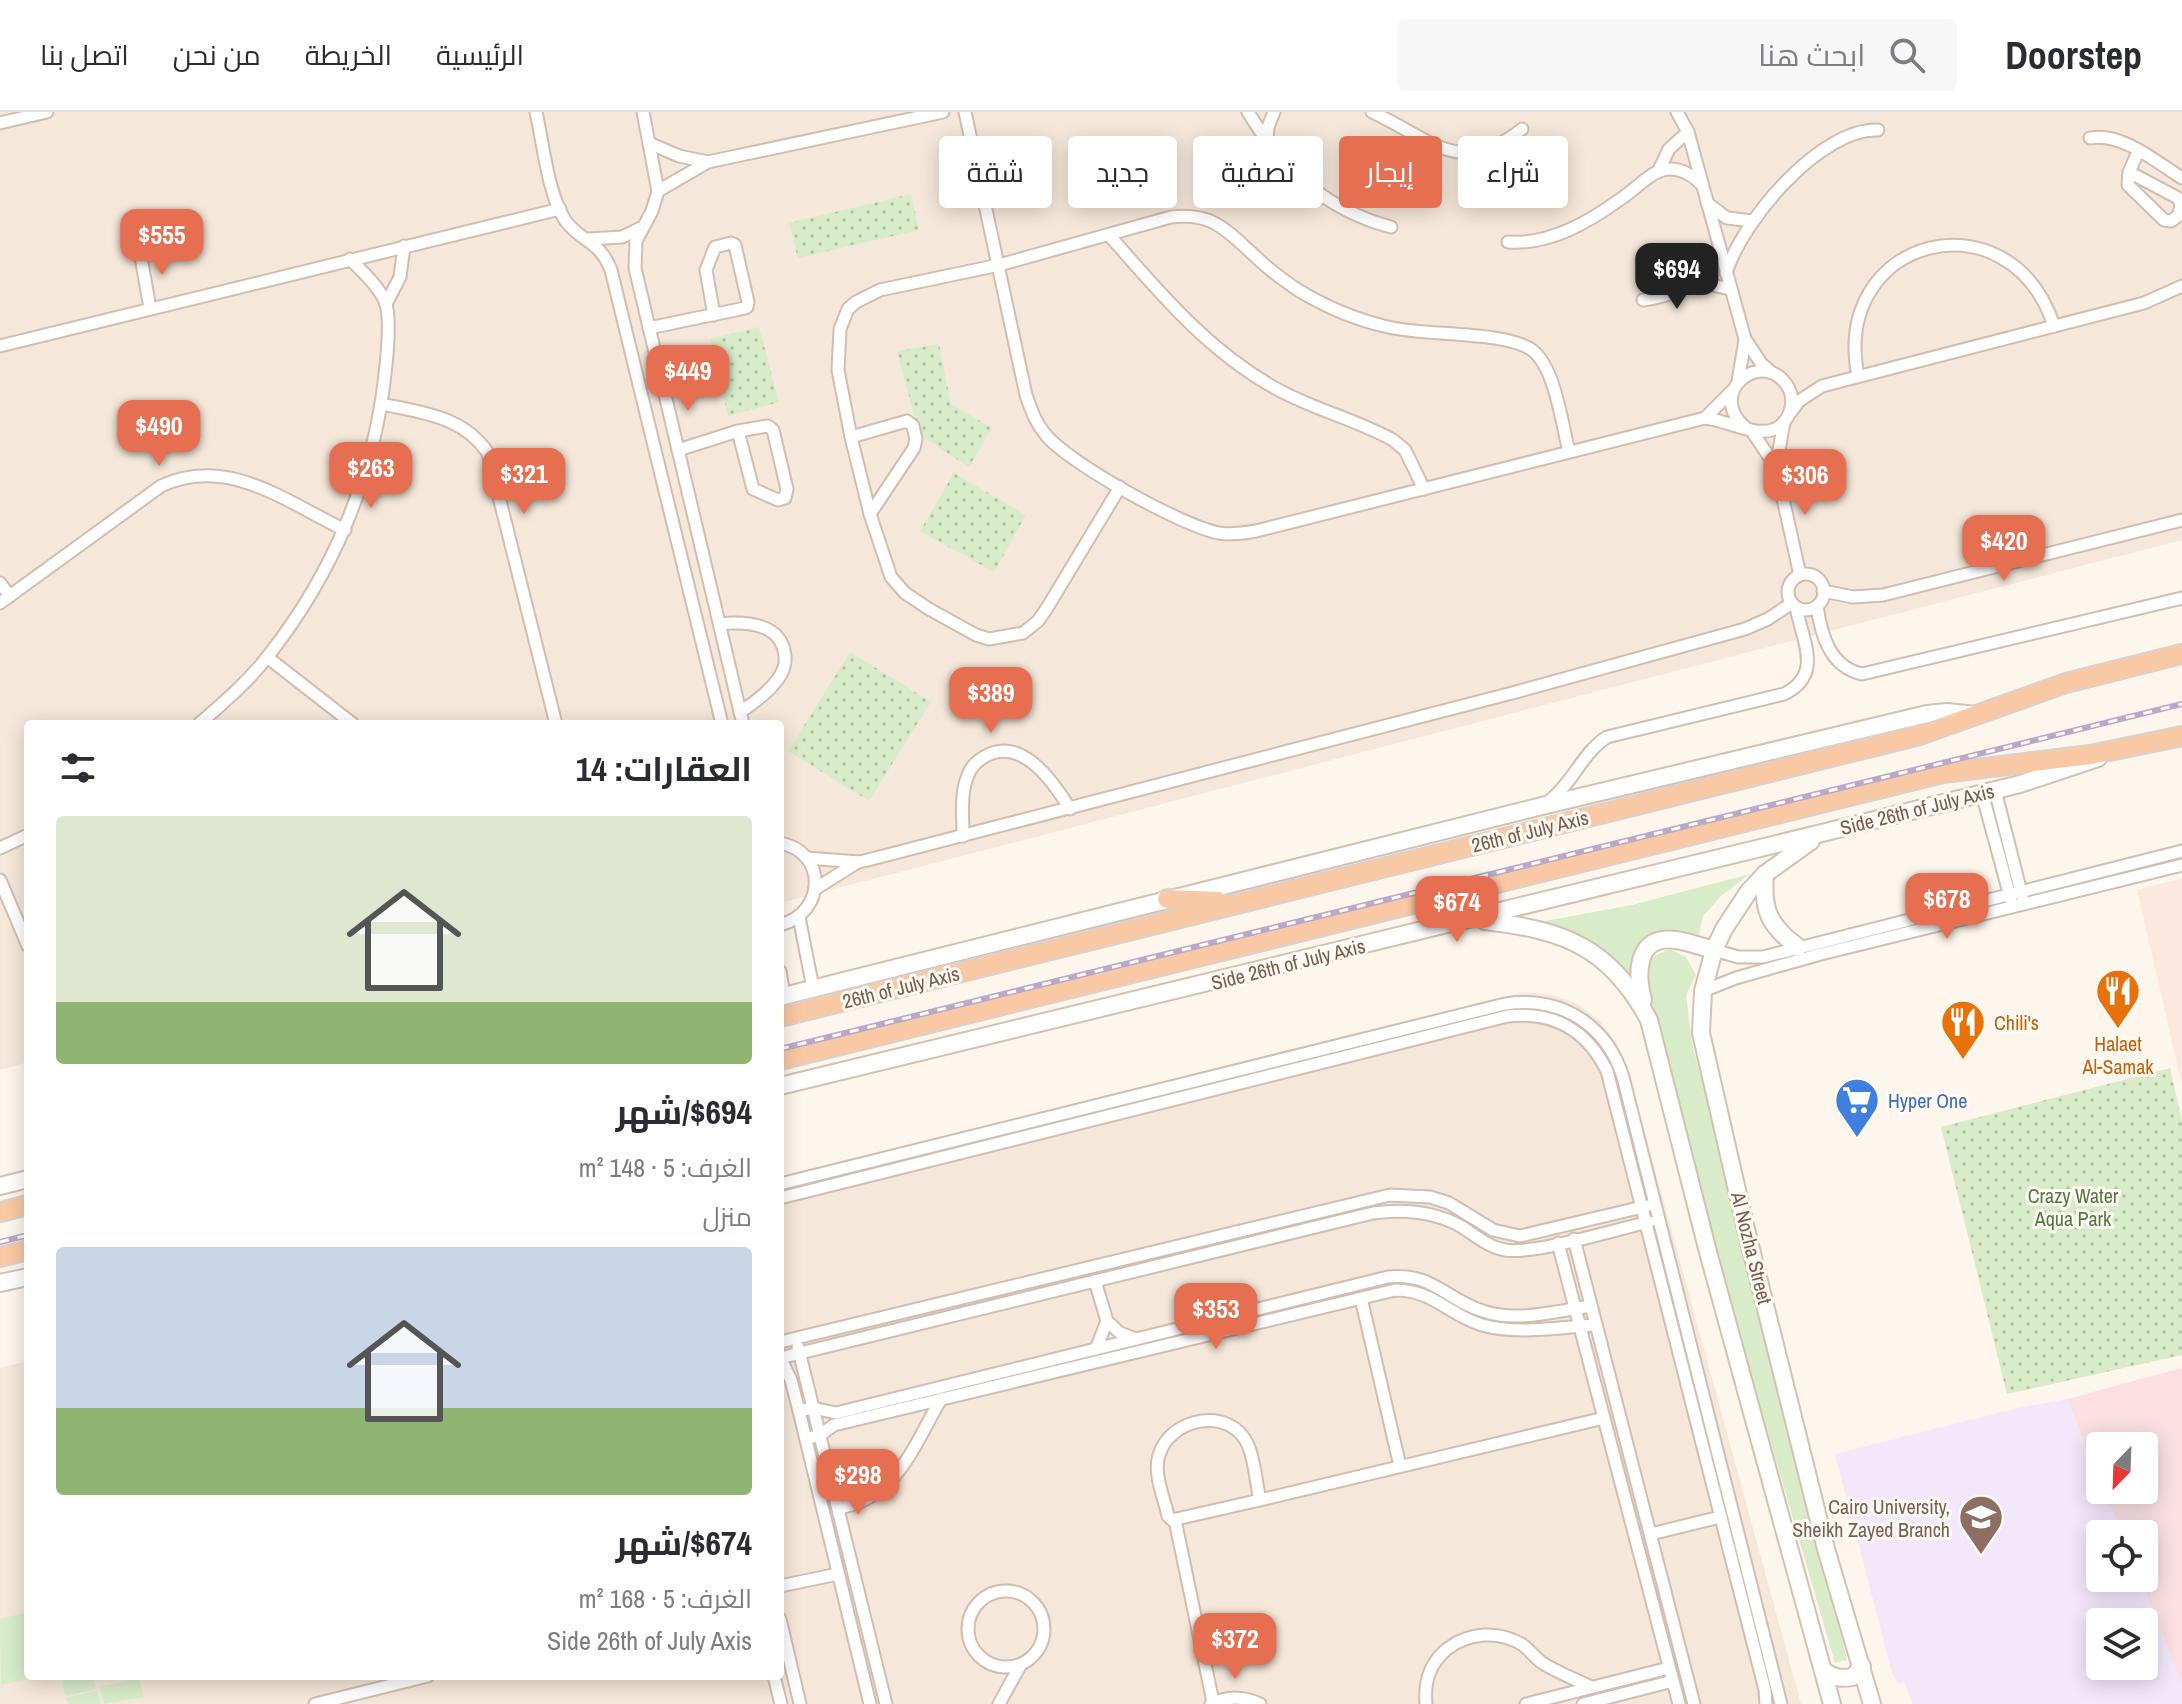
<!DOCTYPE html>
<html lang="ar">
<head>
<meta charset="utf-8">
<style>
	body { margin:0; font-family:"Archivo Narrow",Cairo,sans-serif; background:#f7f7f7; color:#2b2b33; direction:rtl; height:100vh; display:flex; flex-direction:column; font-size:30px; white-space:nowrap }
	* { box-sizing:border-box; margin:0 }
	p { font-size:26px; color:#7c7c81 }
	.icon { flex:none; width:44px; height:44px; fill:none; stroke:currentColor; stroke-width:2; stroke-linecap:round; stroke-linejoin:round }
	.map { position:relative; flex:1; overflow:hidden; direction:ltr }
	.drawer { position:absolute; left:24px; top:608px; width:760px; height:960px; display:flex; flex-direction:column; background:#fff; border-radius:8px; box-shadow:0 4px 20px #0003; direction:rtl }
	.drawer>* { flex:none }
	.hud { position:absolute; left:808px; top:24px; width:760px; height:72px; direction:rtl; display:flex; gap:16px }
	.needle { width:52px; rotate:203deg }
	.buttons { position:absolute; left:2086px; top:1320px; display:grid; gap:16px }
	.buttons a { display:grid; place-items:center; width:72px; height:72px; border-radius:8px; background:#fff; box-shadow:0 4px 20px #0003; font-size:40px }
	.price { position:absolute; translate:-50% -68px; padding:0 18px; border-radius:16px; background:#e76f51; color:#fff; font-size:26px; line-height:52px; filter:drop-shadow(0 2px 4px #0008) }
	.price::after { content:''; position:absolute; left:50%; top:48px; width:24px; height:18px; margin-left:-12px; background:inherit; clip-path:polygon(0 0,100% 0,50% 100%) }
	.price.selected { background:#222; color:#fff }
	ul { padding:0; list-style:none }
	li { display:grid; align-content:center; gap:16px; height:424px; padding:0 32px }
	li span { display:grid; place-items:center; height:248px; border-radius:8px; color:#555 }
	li>.icon { margin-inline-start:auto }
	span .icon { width:144px; height:144px; fill:#fffc; stroke-width:1 }
	li b { font-size:34px }
	h2 { display:flex; justify-content:space-between; align-items:center; height:96px; padding:0 32px; font-size:34px }
	.pill { padding:0 28px; border-radius:8px; background:#fff; box-shadow:0 4px 20px #0003; font-size:28px; line-height:72px }
	.pill.selected { background:#e76f51; color:#fff }
	header { display:flex; align-items:center; gap:48px; box-sizing:border-box; height:112px; padding:0 40px; background:#fff; border-bottom:2px solid #e1e1e2 }
	header strong { font-size:38px }
	nav { display:flex; gap:44px; margin-inline-start:auto; font-size:28px }
	.search { width:560px; height:72px; background:#f7f7f7; display:flex; align-items:center; gap:20px; box-sizing:border-box; padding:0 28px; border-radius:8px; color:#7c7c81; font-size:30px }
	.map>svg:first-child { display:block }
	.residential { fill:#f5e8da }
	.commercial { fill:#fde8e0 }
	.education { fill:#f3e8fa; fill-rule:evenodd }
	.medical { fill:#fbdfe3 }
	.grass { fill:#d8ecc9 }
	.park { fill:url(#park-dots) }
	.lines { fill:none; stroke-linecap:round; stroke-linejoin:round }
	.minor-casing { stroke:#d1beb0; stroke-width:15 }
	.secondary-casing { stroke:#d6c0b0; stroke-width:20 }
	.trunk-casing { stroke:#dad1cd; stroke-width:22 }
	.minor { stroke:#fff; stroke-width:11 }
	.secondary { stroke:#fff; stroke-width:16 }
	.trunk { stroke:#f9c8a4; stroke-width:18 }
	.rail-casing { stroke:#b9a8c9; stroke-width:6 }
	.rail { stroke:#fffaf3; stroke-width:3; stroke-dasharray:9; stroke-linecap:butt }
	.labels { text-anchor:middle; dominant-baseline:central; stroke-width:6; stroke-linejoin:round; paint-order:stroke }
	.street-label { font-size:20px; fill:#7a5c4d; stroke:#fffaf3 }
	.food-label { font-size:20px; fill:#c56008; stroke:#fffaf3; text-anchor:start }
	.shop-label { font-size:20px; fill:#366cbe; stroke:#fffaf3; text-anchor:start }
	.park-label { font-size:20px; fill:#537a41; stroke:#fffaf3 }
	.education-label { font-size:20px; fill:#785e54; stroke:#fffaf3; text-anchor:end }
</style>
</head>
<body>
<header>
<strong>Doorstep</strong>
<div class="search"><svg class="icon" aria-label="search" viewBox="0 0 24 24"><circle cx="10" cy="10" r="6"/><path d="M15 15l6 6"/></svg>ابحث هنا</div>
<nav><a>الرئيسية</a><a>الخريطة</a><a>من نحن</a><a>اتصل بنا</a></nav>
</header>
<div class="map">
<svg width="2182" height="1592" viewBox="0 0 2182 1592">
	<defs>
		<pattern id="park-dots" width="8" height="8" patternUnits="userSpaceOnUse" patternTransform="scale(2)"><rect width="8" height="8" fill="#d8ecc9"/><path d="M2 2h.1M6 6h.1" fill="none" stroke="#b4c2a5" stroke-width="1.8" stroke-linecap="round"/></pattern>
	</defs>
	<rect width="100%" height="100%" fill="#fdf6ec"/>
	<g class="residential">
		<path d="M0,0h2182v428l-1402,363v-179h-752v338l-28,8z"/>
		<path d="M1525,880l27,3 26,9 21,16 17,22 11,25 174,637h-1801v-336l28,-7v315h752v-497z"/>
	</g>
	<path class="commercial" d="M2182,766v207l-45,-195z"/>
	<path class="education" d="M2067,1287l33,81v10h4l18,44h-22v44h40l42,105v21h-269l-9,-22 -6,2 -6,-11 -57,-219 187,-47zM2100,1510h44v44h-44z"/>
	<path class="medical" d="M2182,1256v315l-42,-105h4v-44h-22l-18,-44h40v-44h-44v34l-33,-81z"/>
	<g class="grass">
		<path d="M1750,762l-29,22 -18,20 -4,19c-22,-3 -37,-3 -59,6l-11,35 -89,-54 92,-17z"/>
		<path d="M1670,837l16,8 10,18 -10,20 6,48 115,441 40,176 -12,3 -109,-374 -78,-301 -3,-21 9,-11z"/>
		<path d="M28,1500v64h11l-38,9 -1,-66z"/>
		<path d="M82,1564h11l3,13 -31,7 -3,-15z"/>
		<path d="M139,1566l5,19 -40,7 -4,-17z"/>
		<path d="M97,1579l4,13h-33l-2,-6z"/>
	</g>
	<g class="park">
		<path d="M911,82l8,36 -121,28 -9,-35z"/>
		<path d="M759,215l20,75 -51,14 -18,-77z"/>
		<path d="M939,232l12,60 41,24 -23,39 -50,-32 -22,-84z"/>
		<path d="M954,361l72,42 -32,57 -74,-41z"/>
		<path d="M850,540l81,50 -62,99 -81,-50z"/>
		<path d="M2170,956l12,54v233l-175,39 -66,-267z"/>
	</g>
	<g class="lines">
		<g class="minor-casing">
			<g id="minor">
				<path d="M536,0c7,31 12,82 29,108 15,22 34,19 46,50l111,454"/>
				<path d="M643,0l15,79 -6,20 -16,30 -1,27 108,456"/>
				<path d="M965,0l61,283c5,14 9,27 19,39 23,29 137,92 174,99 13,2 25,0 37,-2l449,-113c20,2 49,18 67,12 10,-3 17,-12 19,-23 2,-8 0,-16 -5,-23 -26,-36 -80,10 -41,43"/>
				<path d="M1248,0c34,57 78,98 143,115"/>
				<path d="M1372,0c57,26 88,67 150,17"/>
				<path d="M1677,0l11,20 57,207 16,24 10,9"/>
				<path d="M0,11l47,-11"/>
				<path d="M2090,26c32,-6 66,24 92,40"/>
				<path d="M1267,27l1,-12 6,-15"/>
				<path d="M649,31l30,13 29,6"/>
				<path d="M1658,60l11,-23 19,-17"/>
				<path d="M2129,60l49,26 3,6 -2,11 -8,6 -7,-1 -36,-35 1,-13 9,-20"/>
				<path d="M658,79l50,-29 235,-50"/>
				<path d="M1707,91l20,15 26,3"/>
				<path d="M1109,123c50,57 98,115 166,153 37,21 80,31 118,52l12,10 19,39"/>
				<path d="M589,127l33,-2 21,-10"/>
				<path d="M1508,130c42,3 81,-20 114,-44 12,-8 23,-20 35,-26 17,-8 34,1 45,13"/>
				<path d="M140,140l10,56"/>
				<path d="M1726,161c16,-52 94,-145 152,-143"/>
				<path d="M1694,169l36,8"/>
				<path d="M1643,188c40,-4 50,-22 78,-46"/>
				<path d="M386,192l14,-27 4,-31"/>
				<path d="M649,216l96,-20 2,-1 1,-5 -13,-57 -4,-2 -16,4 -9,23 8,45"/>
				<path d="M0,234l560,-137"/>
				<path d="M1858,264c-28,-139 152,-185 196,-50"/>
				<path d="M1738,269l7,-41"/>
				<path d="M382,292c41,9 81,12 106,49l68,271"/>
				<path d="M1791,300l8,-11 23,-15 322,-83 38,-17"/>
				<path d="M1705,306l28,-28"/>
				<path d="M1751,318l25,37 24,108"/>
				<path d="M851,325l56,-16 6,5 3,13 -2,9 -44,66"/>
				<path d="M678,338l60,-19 30,-5 5,4 14,59 -2,9 -7,2 -25,-11 -15,-58"/>
				<path d="M1776,355l8,-45"/>
				<path d="M1120,375l-73,121 -9,13 -15,12 -34,6 -13,-4 -47,-26 -24,-16 -14,-16 -21,-63 -19,-77 -13,-67 2,-41 8,-20 8,-7 24,-12 119,-25 172,-48c42,-5 55,13 84,39 13,13 28,24 43,34 28,17 59,30 90,37 37,9 118,4 144,23 23,17 30,74 37,102"/>
				<circle cx="1806" cy="480" r="18"/>
				<path d="M0,471l10,13"/>
				<path d="M1823,479l30,6 30,-2 299,-75"/>
				<path d="M0,491l161,-117c66,-31 124,15 184,44"/>
				<path d="M1817,494c4,29 13,61 45,68l320,-76"/>
				<path d="M720,512c25,-3 62,-1 65,32 1,8 -2,16 -7,23 -10,14 -24,24 -38,33"/>
				<path d="M267,545l86,67"/>
				<path d="M199,612c24,-21 50,-43 69,-68 65,-82 106,-180 117,-282 2,-17 6,-58 0,-73 -8,-16 -22,-29 -35,-42"/>
				<path d="M1995,678l27,106"/>
				<path d="M1982,681l29,107"/>
				<path d="M1549,689c24,-18 33,-48 58,-64l177,-43c40,-19 18,-54 12,-87"/>
				<path d="M963,724c0,-19 -3,-43 5,-61 3,-8 9,-14 16,-18 37,-22 69,24 86,52"/>
				<path d="M780,731c48,9 46,70 0,82"/>
				<path d="M0,736l28,-13"/>
				<path d="M807,746l52,4 9,-2 648,-168 229,-63 23,-10 24,-16"/>
				<path d="M0,768l28,66"/>
				<path d="M815,777l43,-27"/>
				<path d="M799,805l14,71"/>
				<path d="M1714,838l24,7h25l419,-106"/>
				<path d="M780,859l4,25"/>
				<path d="M1703,879l33,-13 85,-24 361,-89"/>
				<path d="M780,1072l725,-180c56,-8 101,20 118,73l158,627"/>
				<path d="M780,1086l728,-182c45,-5 79,14 99,55l158,619 1,14"/>
				<path d="M1574,1127l120,465"/>
				<path d="M1558,1131l121,461"/>
				<path d="M1095,1169l12,40 -11,28"/>
				<path d="M1361,1186l39,168"/>
				<path d="M1107,1209l13,12 16,6"/>
				<path d="M780,1230l610,-147 40,2 19,6 44,27 27,6 127,-30"/>
				<path d="M798,1235l88,357"/>
				<path d="M780,1245l11,23 8,31 71,293"/>
				<path d="M780,1246l593,-145c31,-4 61,-2 89,14 14,9 26,20 43,23 29,5 112,-21 144,-28"/>
				<path d="M799,1299l14,-3 23,5 552,-136c46,-5 58,24 98,35 32,10 72,-1 105,-6"/>
				<path d="M806,1327l14,-4 14,-10 561,-135c39,0 53,25 87,35 36,10 77,2 114,0"/>
				<path d="M1260,1388l-88,20 -4,-4c-4,-19 -15,-42 -9,-61 11,-37 71,-50 89,-10 7,16 8,38 12,55l344,-82"/>
				<path d="M838,1396c59,-9 76,-63 103,-109"/>
				<path d="M1175,1408l38,182"/>
				<path d="M1651,1422l69,-17"/>
				<path d="M780,1474l58,-12"/>
				<circle cx="1006" cy="1517" r="38"/>
				<path d="M780,1507l20,85"/>
				<path d="M774,1564l7,28"/>
				<path d="M315,1592l113,-28"/>
				<path d="M999,1592l22,-40"/>
				<path d="M1211,1592c16,-8 32,-8 49,0"/>
				<path d="M1426,1592c-2,-22 3,-40 21,-55 22,-17 52,-19 76,-4 6,5 12,12 18,17 15,10 34,17 50,25"/>
				<path d="M1526,1592l143,-36"/>
				<path d="M1583,1592l90,-23"/>
			</g>
		</g>
		<g class="secondary-casing">
			<g id="secondary">
				<path d="M1811,729l-46,33 -16,17 -25,38 -10,21 -11,41 -2,42 44,192 81,324 46,155"/>
				<path d="M1765,762c-3,36 4,52 33,73"/>
				<path d="M1485,809c79,9 125,26 164,99l59,232 124,452"/>
				<path d="M780,885l762,-191 385,-92 20,-2 29,3"/>
				<path d="M1643,888c-7,-27 -7,-66 33,-60 13,2 26,7 38,10"/>
				<path d="M780,974l1046,-254 194,-48 78,-26"/>
				<path d="M0,1074l28,-7"/>
				<path d="M0,1171l28,-6"/>
				<path d="M1824,1559c10,7 17,8 29,6l9,-11"/>
			</g>
		</g>
		<g class="trunk-casing">
			<g id="trunk">
				<path d="M1167,787l51,2"/>
				<path d="M780,905l1140,-282 146,-52 116,-29"/>
				<path d="M780,948l1163,-287 147,-18 92,-19"/>
				<path d="M0,1100l28,-7"/>
				<path d="M0,1145l28,-7"/>
			</g>
		</g>
		<use href="#minor" class="minor"/>
		<use href="#secondary" class="secondary"/>
		<use href="#trunk" class="trunk"/>
		<g class="rail-casing">
			<g id="rail">
				<path d="M780,937l1402,-345"/>
				<path d="M0,1130l28,-7"/>
			</g>
		</g>
		<use href="#rail" class="rail"/>
	</g>
	<defs>
		<g id="restaurant-pin" transform="scale(2.3)"><path d="M0 17L-7.5 6A9.5 9.5 0 1 1 7.5 6Z" fill="#e8710a" stroke="#fffaf3"/><path d="M-5-6h1v4h1v-4h1v4h1v-4h1v5L-1.5 .5V6h-2V.5L-5-1ZM5-6V6H3V1.5H1.5Q1.5-4 5-6Z" fill="#fff"/></g>
		<g id="supermarket-pin" transform="scale(2.3)"><path d="M0 17L-7.5 6A9.5 9.5 0 1 1 7.5 6Z" fill="#3f7fe0" stroke="#fffaf3"/><path d="M-6-5.5h2.5l.6 2H6L4.5 2H-2.5L-4.4-4H-6ZM-1.5 3.2a1.3 1.3 0 1 0 .1 0ZM3 3.2a1.3 1.3 0 1 0 .1 0Z" fill="#fff"/></g>
		<g id="university-pin" transform="scale(2.3)"><path d="M0 17L-7.5 6A9.5 9.5 0 1 1 7.5 6Z" fill="#8d6e63" stroke="#fffaf3"/><path d="M0-5L7-2L0 1L-7-2ZM-4 1L0 2.5L4 1V4Q0 6-4 4Z" fill="#fff"/></g>
	</defs>
	<g fill-rule="evenodd">
		<use href="#restaurant-pin" x="2118" y="879"/>
		<use href="#restaurant-pin" x="1963" y="910"/>
		<use href="#supermarket-pin" x="1857" y="988"/>
		<use href="#university-pin" x="1981" y="1405"/>
	</g>
	<g class="labels">
		<g class="street-label">
			<text transform="translate(1917 697) rotate(-14)">Side 26th of July Axis</text>
			<text transform="translate(1530 719) rotate(-14)">26th of July Axis</text>
			<text transform="translate(1288 852) rotate(-14)">Side 26th of July Axis</text>
			<text transform="translate(901 875) rotate(-14)">26th of July Axis</text>
			<text transform="translate(1752 1136) rotate(76)">Al Nozha Street</text>
		</g>
		<g class="food-label">
			<text x="1994" y="910">Chili's</text>
			<text x="2118" y="931" text-anchor="middle">Halaet<tspan x="2118" dy="23">Al-Samak</tspan></text>
		</g>
		<g class="shop-label">
			<text x="1888" y="988">Hyper One</text>
		</g>
		<g class="park-label">
			<text x="2073" y="1083">Crazy Water<tspan x="2073" dy="23">Aqua Park</tspan></text>
		</g>
		<g class="education-label">
			<text x="1950" y="1394">Cairo University,<tspan x="1950" dy="23">Sheikh Zayed Branch</tspan></text>
		</g>
	</g>
</svg>
<div class="buttons">
<a><svg class="needle" viewBox="-14 -14 28 28"><path d="M0-13l5 13h-10z" fill="#e53935"/><path d="M0 13l5-13h-10z" fill="#7c7c81"/></svg></a>
<a><svg class="icon" aria-label="locate" viewBox="0 0 24 24"><circle cx="12" cy="12" r="6"/><path d="M12 2v4M12 18v4M2 12h4M18 12h4"/></svg></a>
<a><svg class="icon" aria-label="layers" viewBox="0 0 24 24"><path d="M12 4l9 5-9 5-9-5zM3 14l9 5 9-5"/></svg></a>
</div>
<b class="price" style="left:162px;top:165px">$555</b>
<b class="price selected" style="left:1677px;top:199px">$694</b>
<b class="price" style="left:688px;top:301px">$449</b>
<b class="price" style="left:159px;top:356px">$490</b>
<b class="price" style="left:371px;top:398px">$263</b>
<b class="price" style="left:524px;top:404px">$321</b>
<b class="price" style="left:1805px;top:405px">$306</b>
<b class="price" style="left:2004px;top:471px">$420</b>
<b class="price" style="left:991px;top:623px">$389</b>
<b class="price" style="left:1947px;top:829px">$678</b>
<b class="price" style="left:1457px;top:832px">$674</b>
<b class="price" style="left:1216px;top:1239px">$353</b>
<b class="price" style="left:858px;top:1405px">$298</b>
<b class="price" style="left:1235px;top:1569px">$372</b>
<div class="hud">
<a class="pill">شراء</a>
<a class="pill selected">إيجار</a>
<a class="pill">تصفية</a>
<a class="pill">جديد</a>
<a class="pill">شقة</a>
</div>
<section class="drawer">
<h2>العقارات: 14<svg class="icon" aria-label="filters" viewBox="0 0 24 24"><path d="M4 7h16M4 17h16"/><circle cx="9" cy="7" r="2"/><circle cx="15" cy="17" r="2"/></svg></h2>
<ul>
<li><span style="background:linear-gradient(#dfe7d0 75%,#8fb573 0)"><svg class="icon" aria-label="home" viewBox="0 0 24 24"><path d="M3 11l9-7 9 7M6 9v11h12V9"/></svg></span><div><b>$694/شهر</b><p>الغرف: 5 · 148 m²</p><p>منزل</p></div></li>
<li><span style="background:linear-gradient(#c9d6e8 65%,#8fb573 0)"><svg class="icon" aria-label="home" viewBox="0 0 24 24"><path d="M3 11l9-7 9 7M6 9v11h12V9"/></svg></span><div><b>$674/شهر</b><p>الغرف: 5 · 168 m²</p><p>Side 26th of July Axis</p></div></li>
</ul>
</section>
</div>
</body>
</html>
